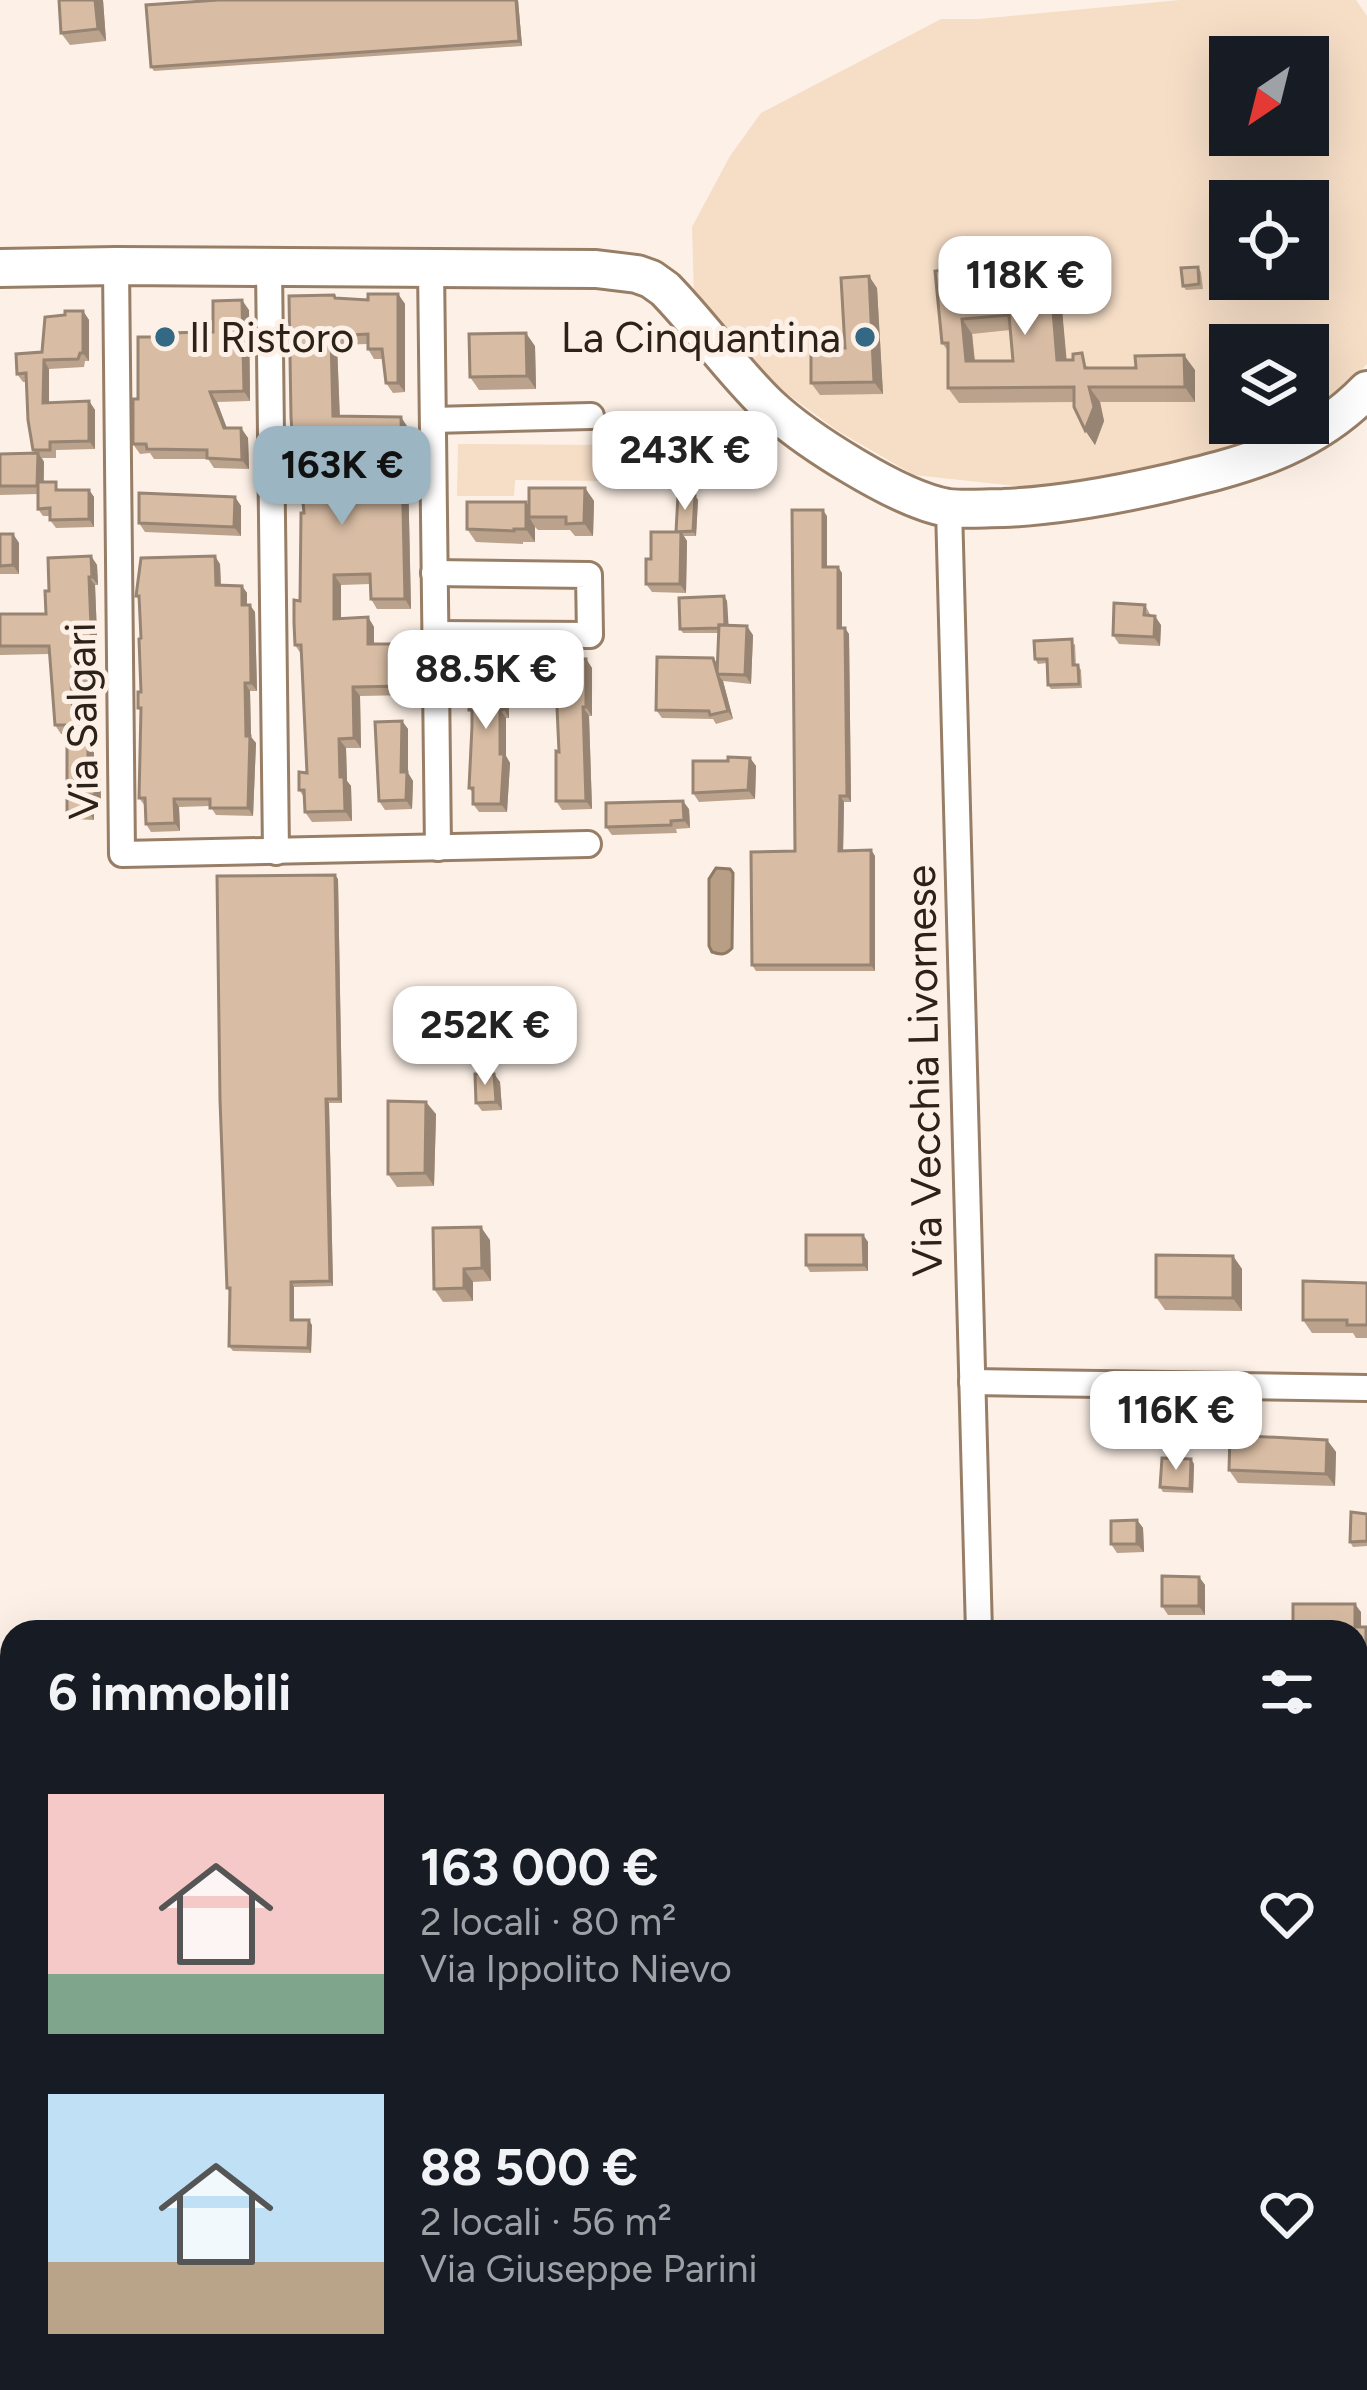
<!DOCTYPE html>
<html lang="it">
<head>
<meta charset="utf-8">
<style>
	body { margin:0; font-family:Figtree,sans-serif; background:#20242c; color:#f1f3f6; height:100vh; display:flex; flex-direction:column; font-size:45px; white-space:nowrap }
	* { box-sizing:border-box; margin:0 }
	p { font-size:39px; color:#9ea1a6 }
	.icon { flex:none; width:66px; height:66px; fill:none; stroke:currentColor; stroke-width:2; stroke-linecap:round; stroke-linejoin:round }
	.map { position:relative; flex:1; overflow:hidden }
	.sheet { position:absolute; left:0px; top:1620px; width:1368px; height:771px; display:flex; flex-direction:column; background:#171b24; border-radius:36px 36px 0 0; box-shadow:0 12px 48px #0002 }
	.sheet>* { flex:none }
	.needle { width:78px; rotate:215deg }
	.tools { position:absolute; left:1209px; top:36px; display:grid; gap:24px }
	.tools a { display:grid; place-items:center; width:120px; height:120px; border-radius:0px; background:#171b24; box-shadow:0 12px 48px #0002; font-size:60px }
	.price { position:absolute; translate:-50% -102px; padding:0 27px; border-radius:24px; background:#fff; color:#222; font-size:39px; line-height:78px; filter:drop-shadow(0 3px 6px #0008) }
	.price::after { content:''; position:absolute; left:50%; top:72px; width:36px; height:27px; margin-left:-18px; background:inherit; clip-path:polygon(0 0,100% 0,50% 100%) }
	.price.current { background:#9cb5c3; color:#111 }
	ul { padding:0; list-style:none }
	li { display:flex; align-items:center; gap:36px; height:300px; padding:0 48px }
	li span { display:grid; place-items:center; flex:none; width:336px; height:240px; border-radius:0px; color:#555 }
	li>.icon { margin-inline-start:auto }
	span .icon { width:144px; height:144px; fill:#fffc; stroke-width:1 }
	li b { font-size:51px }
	h2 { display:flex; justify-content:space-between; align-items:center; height:144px; padding:0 48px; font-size:51px }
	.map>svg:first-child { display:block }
	.park { fill:#f5ddc6; fill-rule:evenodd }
	.water { fill:#b89e85; stroke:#8e7964; stroke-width:3 }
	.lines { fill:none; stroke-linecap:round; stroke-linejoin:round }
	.street-casing { stroke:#987e66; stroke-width:30 }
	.secondary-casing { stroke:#987e66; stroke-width:42 }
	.street { stroke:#fff; stroke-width:24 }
	.secondary { stroke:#fff; stroke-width:36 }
	.wall { fill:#baa28c; fill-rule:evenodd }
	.shaded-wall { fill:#978472 }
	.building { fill:#d8bca3; stroke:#978472; stroke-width:3; fill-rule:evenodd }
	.poi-dot { fill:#346985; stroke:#fdf1e7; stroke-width:4.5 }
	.labels { text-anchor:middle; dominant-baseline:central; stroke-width:10; stroke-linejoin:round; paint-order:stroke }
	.poi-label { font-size:42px; fill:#2d2218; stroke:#fdf1e7; text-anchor:start }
	.street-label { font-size:42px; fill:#2d2218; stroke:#fdf1e7 }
</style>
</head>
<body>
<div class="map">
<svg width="1367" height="2390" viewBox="0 0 1367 2390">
	<rect width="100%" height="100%" fill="#fdf1e7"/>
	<g class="park">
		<path d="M1180,0h176l11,16v348l-30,30 -29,17v-66h-78v78h57l-36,21 -108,32 -110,12 -119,-13 -76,-44 -66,-48 -78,-86 -2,-70 38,-71 31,-43 180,-94h38zM1230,57h78v78h-78zM1230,201h78v78h-78z"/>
		<path d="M458,444l147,1 -1,36 -89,-1 -1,16h-57z"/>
	</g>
	<path class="water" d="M716,868l14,1 3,4 -1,75c-6,7 -11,7 -20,4l-3,-6v-67z"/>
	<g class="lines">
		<g class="street-casing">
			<g id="street">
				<path d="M116,266l6,588 466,-10"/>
				<path d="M431,267l7,581"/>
				<path d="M269,268l7,584"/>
				<path d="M433,420l158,-4"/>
				<path d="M949,508l30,1124"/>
				<path d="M434,573l155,2 1,60 -155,-1"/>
				<path d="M972,1382l395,6"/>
				<path d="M1356,1905l11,-1"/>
				<path d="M998,2379v11"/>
			</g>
		</g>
		<g class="secondary-casing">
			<path id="secondary" d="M0,268l116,-2 480,3 41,5 14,5 14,10c36,37 66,80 103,116 36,34 131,95 180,103 18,2 37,0 55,0 54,-2 108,-12 161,-24 77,-18 146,-35 203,-94"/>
		</g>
		<use href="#street" class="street"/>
		<use href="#secondary" class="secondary"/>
	</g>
	<g class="wall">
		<path d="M103,0l3,41 -36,4 -9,-12z"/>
		<path d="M218,0h300l4,46 -368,25 -3,-4z"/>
		<path d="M1198,267l3,5 2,17 -17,1 -3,-4z"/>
		<path d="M935,271l124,5 7,84 26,8 103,2v32h-95l4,19 -9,24 -10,-15 -11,-28 -115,1 -11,-15v-37l-6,-8zM1010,330l3,31h-38l-3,-27z"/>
		<path d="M877,288l6,106 -63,1 -9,-12 34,-35z"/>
		<path d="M398,294l7,10v88l-12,1 -7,-10 -3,-24h-9l-6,-10v-5l-31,1 3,71 67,10 4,183h-34l-6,-10 -1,-15 -29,1v34l27,-2 6,10v17h27l7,10 -1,10 4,6 1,25 -52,1 1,52h-15l1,33 4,5 1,35 -40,1 -7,-10 -1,-15 -5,-7 8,-17 -6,-119 -6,-9 5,-44 4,-88 -4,-42 -6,-9 43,-164 31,2zM341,468l28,1 1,27 -28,1z"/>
		<path d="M249,310l1,91 -33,1 10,26h14l7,10 1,31 -35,-1 -6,-9h-54l-4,-6 -10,1 -7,-10 5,-45 24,-62 51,-5z"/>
		<path d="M83,311l6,9v41h-4l-1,6 -35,2v34l40,-2 6,9v39l-39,1v8h-14l2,4v20l17,8h28l5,7v30l-38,1 -6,-8v-4h-7l-5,-7v-15l-38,1v-41l35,-1 -2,-3 -6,-68h-4l-6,-8 25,-22 23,-37z"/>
		<path d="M535,346l1,43 -57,1 -9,-13z"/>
		<path d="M676,425l7,9v48h-27l-7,-8z"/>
		<path d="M585,488l9,13 -1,35h-18l-5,-6h-32l-3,-3v15h-12v2l-47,-2 -9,-13 62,-24z"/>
		<path d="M695,496l3,4 -2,36h-12l3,5 -1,52 -34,-1 -6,-8z"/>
		<path d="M235,497l6,9v30l-96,-4 -6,-9z"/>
		<path d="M827,516v51h11l4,6v55l7,6 2,168h-7l-1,49 28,-1 4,6v115h-119l-4,-6 43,-114z"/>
		<path d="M0,534h13l6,9v31h-19z"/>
		<path d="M91,556l6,9 1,20h-3l4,100h-16l1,6h-7l3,42 -19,1 -6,-9 -5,-71 -50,1v-41h46l3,-23z"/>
		<path d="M220,564l1,21 21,1 5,7v12l8,7 2,79h-7l1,46 5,6 -3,73 -37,-1 -6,-9 -31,1 1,24 -29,1 -5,-8 -1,-18 -6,-8 2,-86 -3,-4 3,-16 -1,-91 -4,-5z"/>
		<path d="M724,596l3,5 1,24 25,10 -2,49 -28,-3 10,38 -17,5 -3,-5 -51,-1 -6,-8 57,-52 5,7 1,-32h-36l-3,-4z"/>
		<path d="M1145,605l6,11 10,9 -1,21 -41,-2 -6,-9z"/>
		<path d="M1075,644l1,21h2l3,5 1,18 -31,1 -3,-4 -1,-22 -9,1 -3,-5z"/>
		<path d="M586,659l6,9v48h-3l3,93 -30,1 -6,-9 3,-49z"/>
		<path d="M505,668v10l4,7v33h-3v38l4,7 -3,49h-28l-6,-8v-11l-4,-5 3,-74 -3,-4z"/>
		<path d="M402,721l6,8v44l5,8 -1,28 -27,1 -6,-9z"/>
		<path d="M88,744l6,9v8l6,9 1,33h-7v17l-21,-1 -6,-8z"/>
		<path d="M750,758l6,8 -1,33 -56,3 -6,-9 35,-32z"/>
		<path d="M689,809l1,19 -14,1 1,4 -65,2 -6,-8z"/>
		<path d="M338,879l4,224h-13l4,183 -39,1v33l18,5 -1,28 -78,-2 -4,-5 1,-53 -3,-5z"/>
		<path d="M494,1074l6,8 2,28 -20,1 -6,-8z"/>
		<path d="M436,1114l-2,72 -37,1 -9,-13z"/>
		<path d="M863,1235l5,7v29l-58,1 -4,-7z"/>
		<path d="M490,1240l1,41 -18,1v19l-30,1 -9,-13z"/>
		<path d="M1233,1256l9,13v42l-77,-1 -9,-13z"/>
		<path d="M1330,1283h37v55h-11l-3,-5h-41l-9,-13z"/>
		<path d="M1144,1404v5h2l6,8v24l-34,1 -6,-9z"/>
		<path d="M1327,1440l9,12 -1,34 -97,-3 -9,-13z"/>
		<path d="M1191,1459l3,5 -1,29 -30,-1 -3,-5z"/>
		<path d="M1367,1514v32l-14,1 -3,-5z"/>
		<path d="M1137,1520l6,8 1,24 -27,1 -6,-9z"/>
		<path d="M1199,1577l6,8v30h-37l-6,-9z"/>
		<path d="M1361,1612v15l6,2v26l-7,-1 1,3h-5v-25z"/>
	</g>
	<g class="shaded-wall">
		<path d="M95,0h8l3,41 -8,-12z"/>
		<path d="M516,0h2l4,46 -3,-5z"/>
		<path d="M1049,261l10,15 9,99 -11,-15z"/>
		<path d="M869,276l8,12 6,106 -9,-12z"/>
		<path d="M398,294l7,10v88l-7,-9z"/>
		<path d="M242,300l7,10 1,91 -6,-10z"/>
		<path d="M83,311l6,9v41l-6,-8z"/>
		<path d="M962,319l10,15 4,42 -10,-15z"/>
		<path d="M526,333l9,13 1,43 -9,-13z"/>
		<path d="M331,336l6,9 3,81 -7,-10z"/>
		<path d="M1184,355l11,15v32l-10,-15z"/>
		<path d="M44,360l5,9v42l-6,-8z"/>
		<path d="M1089,387l11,15 4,19 -9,24 -10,-15z"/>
		<path d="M210,392l7,10 13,35 -6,-9z"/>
		<path d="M89,401l6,9v39l-6,-8z"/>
		<path d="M401,417l6,9 4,183 -6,-10z"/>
		<path d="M676,425l7,9v48l-6,-8z"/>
		<path d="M241,428l7,10 1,31 -7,-9z"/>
		<path d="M38,453l6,9 -1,32 -6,-8z"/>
		<path d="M334,459l7,9 1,39 -7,-10z"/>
		<path d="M585,488l9,13 -1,35 -9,-13z"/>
		<path d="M89,490l5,7v30l-5,-8z"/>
		<path d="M695,496l3,4 -2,36 -3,-5z"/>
		<path d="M235,497l6,9v30l-7,-9z"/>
		<path d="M526,502l9,13 -6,2 6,10v15l-9,-13z"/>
		<path d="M823,510l4,6v57l-4,-6z"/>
		<path d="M681,532l6,9 -1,52 -6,-9z"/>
		<path d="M13,534l6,9v31l-6,-9z"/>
		<path d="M91,556l6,9 1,20 -6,-8z"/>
		<path d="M215,556l5,8 1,29 -5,-8z"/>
		<path d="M838,567l4,6v61l-4,-6z"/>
		<path d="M334,575l7,10v44l-7,-10z"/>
		<path d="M89,577l6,8 4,100 -6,-9z"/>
		<path d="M242,586l5,7v19l-5,-7z"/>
		<path d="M724,596l3,5 2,31 -3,-4z"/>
		<path d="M250,605l5,7 2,79 -6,-8z"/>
		<path d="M1155,616l6,9 -1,21 -6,-9z"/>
		<path d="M368,617l6,10v27l-6,-10z"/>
		<path d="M747,626l6,9 -2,49 -6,-9z"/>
		<path d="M845,628l4,6 2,168 -4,-6z"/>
		<path d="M401,644l7,10 -1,10 4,6 1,25 -7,-9 -5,-26z"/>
		<path d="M713,658l6,9 -2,7 6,7 10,38 -5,-8z"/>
		<path d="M586,659l6,9v48l-6,-9z"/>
		<path d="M499,660l6,8v10l4,7v33l-5,-9 -5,-33z"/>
		<path d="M71,683l6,8 3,42 -6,-8z"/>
		<path d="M245,683l5,8 1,46 5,6 -3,73 -5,-8z"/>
		<path d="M353,687l7,9 1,52 -7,-10z"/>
		<path d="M583,707l6,9 3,93 -6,-8z"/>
		<path d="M500,710l6,8v38l4,7 -3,49 -6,-8z"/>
		<path d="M402,721l6,8v44l5,8 -1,28 -6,-9 -5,-28z"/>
		<path d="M339,739l7,9 1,33 4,5 1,35 -7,-10 -5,-34z"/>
		<path d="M88,744l6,9v17l-6,-9z"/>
		<path d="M750,758l6,8 -1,33 -7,-9z"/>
		<path d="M94,761l6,9 1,33 -6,-8z"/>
		<path d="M88,795l6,8v17l-6,-9z"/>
		<path d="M840,796l4,6 -1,54 -4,-5z"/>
		<path d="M174,799l5,8 1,24 -5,-8z"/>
		<path d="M683,801l6,8 1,19 -6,-8z"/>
		<path d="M871,850l4,6v115l-4,-6z"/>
		<path d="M335,875l3,4 4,224 -3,-4z"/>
		<path d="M494,1074l6,8 2,28 -6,-8z"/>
		<path d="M326,1099l3,4 4,183 -3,-5z"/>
		<path d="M426,1102l10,12 -2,72 -9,-13z"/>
		<path d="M481,1227l9,13 1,41 -9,-13z"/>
		<path d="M863,1235l5,7v29l-4,-6z"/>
		<path d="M1233,1256l9,13v42l-9,-13z"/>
		<path d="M464,1269l9,13v19l-9,-13z"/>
		<path d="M291,1282l3,5v37l-3,-4z"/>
		<path d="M309,1320l3,5 -1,28 -3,-5z"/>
		<path d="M1146,1409l6,8v24l-6,-8z"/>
		<path d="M1327,1440l9,12 -1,34 -9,-12z"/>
		<path d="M1191,1459l3,5 -1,29 -3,-4z"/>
		<path d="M1137,1520l6,8 1,24 -7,-8z"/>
		<path d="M1199,1577l6,8v30l-6,-9z"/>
		<path d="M1355,1604l6,8v24l-6,-9z"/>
	</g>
	<g class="building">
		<path d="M59,0h36l3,29 -37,4z"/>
		<path d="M218,0h298l3,41 -368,26 -5,-62z"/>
		<path d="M1049,261l8,99h16v-6l9,-1 3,15h51l-1,-12 49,-1 1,32h-96l5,20 -9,23 -11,-23v-20l-126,1v-45h-6l-7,-72zM1009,315l4,46h-47l-4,-42z"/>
		<path d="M1198,267l1,17 -16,2 -2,-18z"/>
		<path d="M869,276l5,106 -63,1v-35h34l-4,-70z"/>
		<path d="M368,294h30v89h-12l-4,-34h-14v-15l-37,2 2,80 68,1 4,182h-34l-1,-25 -36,1v44l34,-2v27h33l-1,16h5v26l-52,1 1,51 -15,1 1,38h4l1,34 -40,1 -1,-22h-5v-18l8,1 -6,-128h-6l-1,-22v-23l6,1 1,-88h3l-5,-50 -5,-1 -3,-45 -2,-121 45,-1 1,3 33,2zM334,459l35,1 1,36 -35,1z"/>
		<path d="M242,300l2,91 -34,1 14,36h17l1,32 -35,-2v-8l-60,-1 -1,-5h-13v-45h5v-62h24v-4l51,-1v-31z"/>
		<path d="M65,311h18v42h-3l-2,6 -34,1 -1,43 46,-2v40l-39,1v8h-17l-5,-30 -2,-47 -9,1 -1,-20 26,-2 3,-35 20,-2z"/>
		<path d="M526,333l1,43 -57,1 -1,-43z"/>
		<path d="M650,425h26l1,49h-28z"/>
		<path d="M38,453l-1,33h-37v-32z"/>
		<path d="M38,482h18v8h33v29l-39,1v-12l-12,1z"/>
		<path d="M529,488h56l-1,35 -18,1v-7h-37z"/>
		<path d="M139,493l96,4 -1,30 -95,-4z"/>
		<path d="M678,495l17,1 -2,35 -17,1z"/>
		<path d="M467,502h59v27h-12v2l-47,-2z"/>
		<path d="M792,510h31v57h15v61h7l2,168h-7l-1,55 32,-1v115h-119l-1,-113 44,-1z"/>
		<path d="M651,532h30l-1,52h-34v-25h5z"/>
		<path d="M0,534h13v31l-13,1z"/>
		<path d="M91,556l1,21h-3l4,99h-16l1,6 -7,1 3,42h-19l-6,-79h-49v-32h46l-1,-23h4l-1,-33z"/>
		<path d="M215,556l1,29 26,1v19h8l1,78h-6l1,53h4l-2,72h-38v-9h-36l1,24 -29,1 -1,-26h-6l2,-90h-3v-16h3l-2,-53 2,-1 -2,-42h-3l5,-38z"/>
		<path d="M724,596l1,29h-6v3l-39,1 -1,-31z"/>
		<path d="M1114,603l31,2 -1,10 11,1 -1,21 -41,-2z"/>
		<path d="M719,625l28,1 -2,49 -28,-1z"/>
		<path d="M1072,639l1,26h5l1,19 -31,1 -1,-26h-12l-1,-18z"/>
		<path d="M657,657l56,1 15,53 -18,4 -1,-4 -53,-1z"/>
		<path d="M559,659h27v48h-3l3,94h-30v-50l3,1 -3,-67z"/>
		<path d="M473,660h26v16h5v33l-4,1v44h4l-3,50h-28v-16h-4l3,-62v-16h-3v-33h4z"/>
		<path d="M402,721l-1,51h6l-1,28 -27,1 -4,-79z"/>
		<path d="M67,744h21v17h6l1,34h-7v16h-21z"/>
		<path d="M728,757l22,1 -2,32 -55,3v-32h35z"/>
		<path d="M683,801l1,19 -13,1v4l-65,2v-24z"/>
		<path d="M335,875l4,224h-13l4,182 -39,1v38h18l-1,28 -79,-2 1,-58h-3l-7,-188 -3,-224z"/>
		<path d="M475,1074h19l2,28 -20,1z"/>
		<path d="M388,1101l38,1 -1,71 -37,1z"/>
		<path d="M481,1227l1,41 -18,1v19l-30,1 -1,-61z"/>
		<path d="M806,1235h57l1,30h-58z"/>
		<path d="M1156,1255l77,1v42l-77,-1z"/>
		<path d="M1303,1281l64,2v42h-20v-5h-44z"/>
		<path d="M1138,1395l-1,14h9v24h-34l-1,-36z"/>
		<path d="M1230,1435l97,5 -1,34 -97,-4z"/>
		<path d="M1162,1458l29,1 -1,30 -30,-2z"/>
		<path d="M1351,1512l16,2v27l-17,1z"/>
		<path d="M1137,1520v24h-26v-23z"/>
		<path d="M1162,1576l37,1v29h-37z"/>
		<path d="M1293,1604h62v23h11v19h-10v-14h-63z"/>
		<path d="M1356,1847l10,1 -1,23h-9z"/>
	</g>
	<g class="poi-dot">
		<circle cx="165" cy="337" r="12"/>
		<circle cx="865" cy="337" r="12"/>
	</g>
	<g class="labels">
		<g class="poi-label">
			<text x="189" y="337">Il Ristoro</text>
			<text x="841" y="337" text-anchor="end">La Cinquantina</text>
		</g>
		<g class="street-label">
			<text transform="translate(82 721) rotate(-91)">Via Salgari</text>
			<text transform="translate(924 1071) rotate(-91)">Via Vecchia Livornese</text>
		</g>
	</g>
</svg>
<div class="tools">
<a><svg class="needle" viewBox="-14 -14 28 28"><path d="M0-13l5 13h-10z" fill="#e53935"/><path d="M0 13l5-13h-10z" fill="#9ea1a6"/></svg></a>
<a><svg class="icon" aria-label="locate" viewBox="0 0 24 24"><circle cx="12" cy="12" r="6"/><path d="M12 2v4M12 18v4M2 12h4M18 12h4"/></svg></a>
<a><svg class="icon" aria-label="layers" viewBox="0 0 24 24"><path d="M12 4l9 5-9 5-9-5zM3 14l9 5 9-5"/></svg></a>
</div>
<b class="price" style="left:1025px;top:338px">118K €</b>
<b class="price" style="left:685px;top:513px">243K €</b>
<b class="price current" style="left:342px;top:528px">163K €</b>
<b class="price" style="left:486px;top:732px">88.5K €</b>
<b class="price" style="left:485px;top:1088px">252K €</b>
<b class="price" style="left:1176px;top:1473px">116K €</b>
<section class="sheet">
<h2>6 immobili<svg class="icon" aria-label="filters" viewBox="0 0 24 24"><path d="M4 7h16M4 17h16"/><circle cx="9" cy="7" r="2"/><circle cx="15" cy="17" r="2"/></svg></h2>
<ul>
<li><span style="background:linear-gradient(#f6c9c9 75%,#7fa58c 0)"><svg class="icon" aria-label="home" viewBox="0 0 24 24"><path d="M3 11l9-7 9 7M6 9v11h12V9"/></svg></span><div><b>163 000 €</b><p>2 locali · 80 m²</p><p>Via Ippolito Nievo</p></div><svg class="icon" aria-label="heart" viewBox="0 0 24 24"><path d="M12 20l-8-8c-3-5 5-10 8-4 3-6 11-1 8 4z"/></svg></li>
<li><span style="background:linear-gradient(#bfe0f5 70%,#b9a48a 0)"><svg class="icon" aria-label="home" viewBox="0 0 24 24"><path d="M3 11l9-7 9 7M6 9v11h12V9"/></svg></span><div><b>88 500 €</b><p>2 locali · 56 m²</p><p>Via Giuseppe Parini</p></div><svg class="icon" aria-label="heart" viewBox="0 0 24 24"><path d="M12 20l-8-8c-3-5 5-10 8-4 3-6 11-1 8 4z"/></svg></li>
</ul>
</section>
</div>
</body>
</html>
